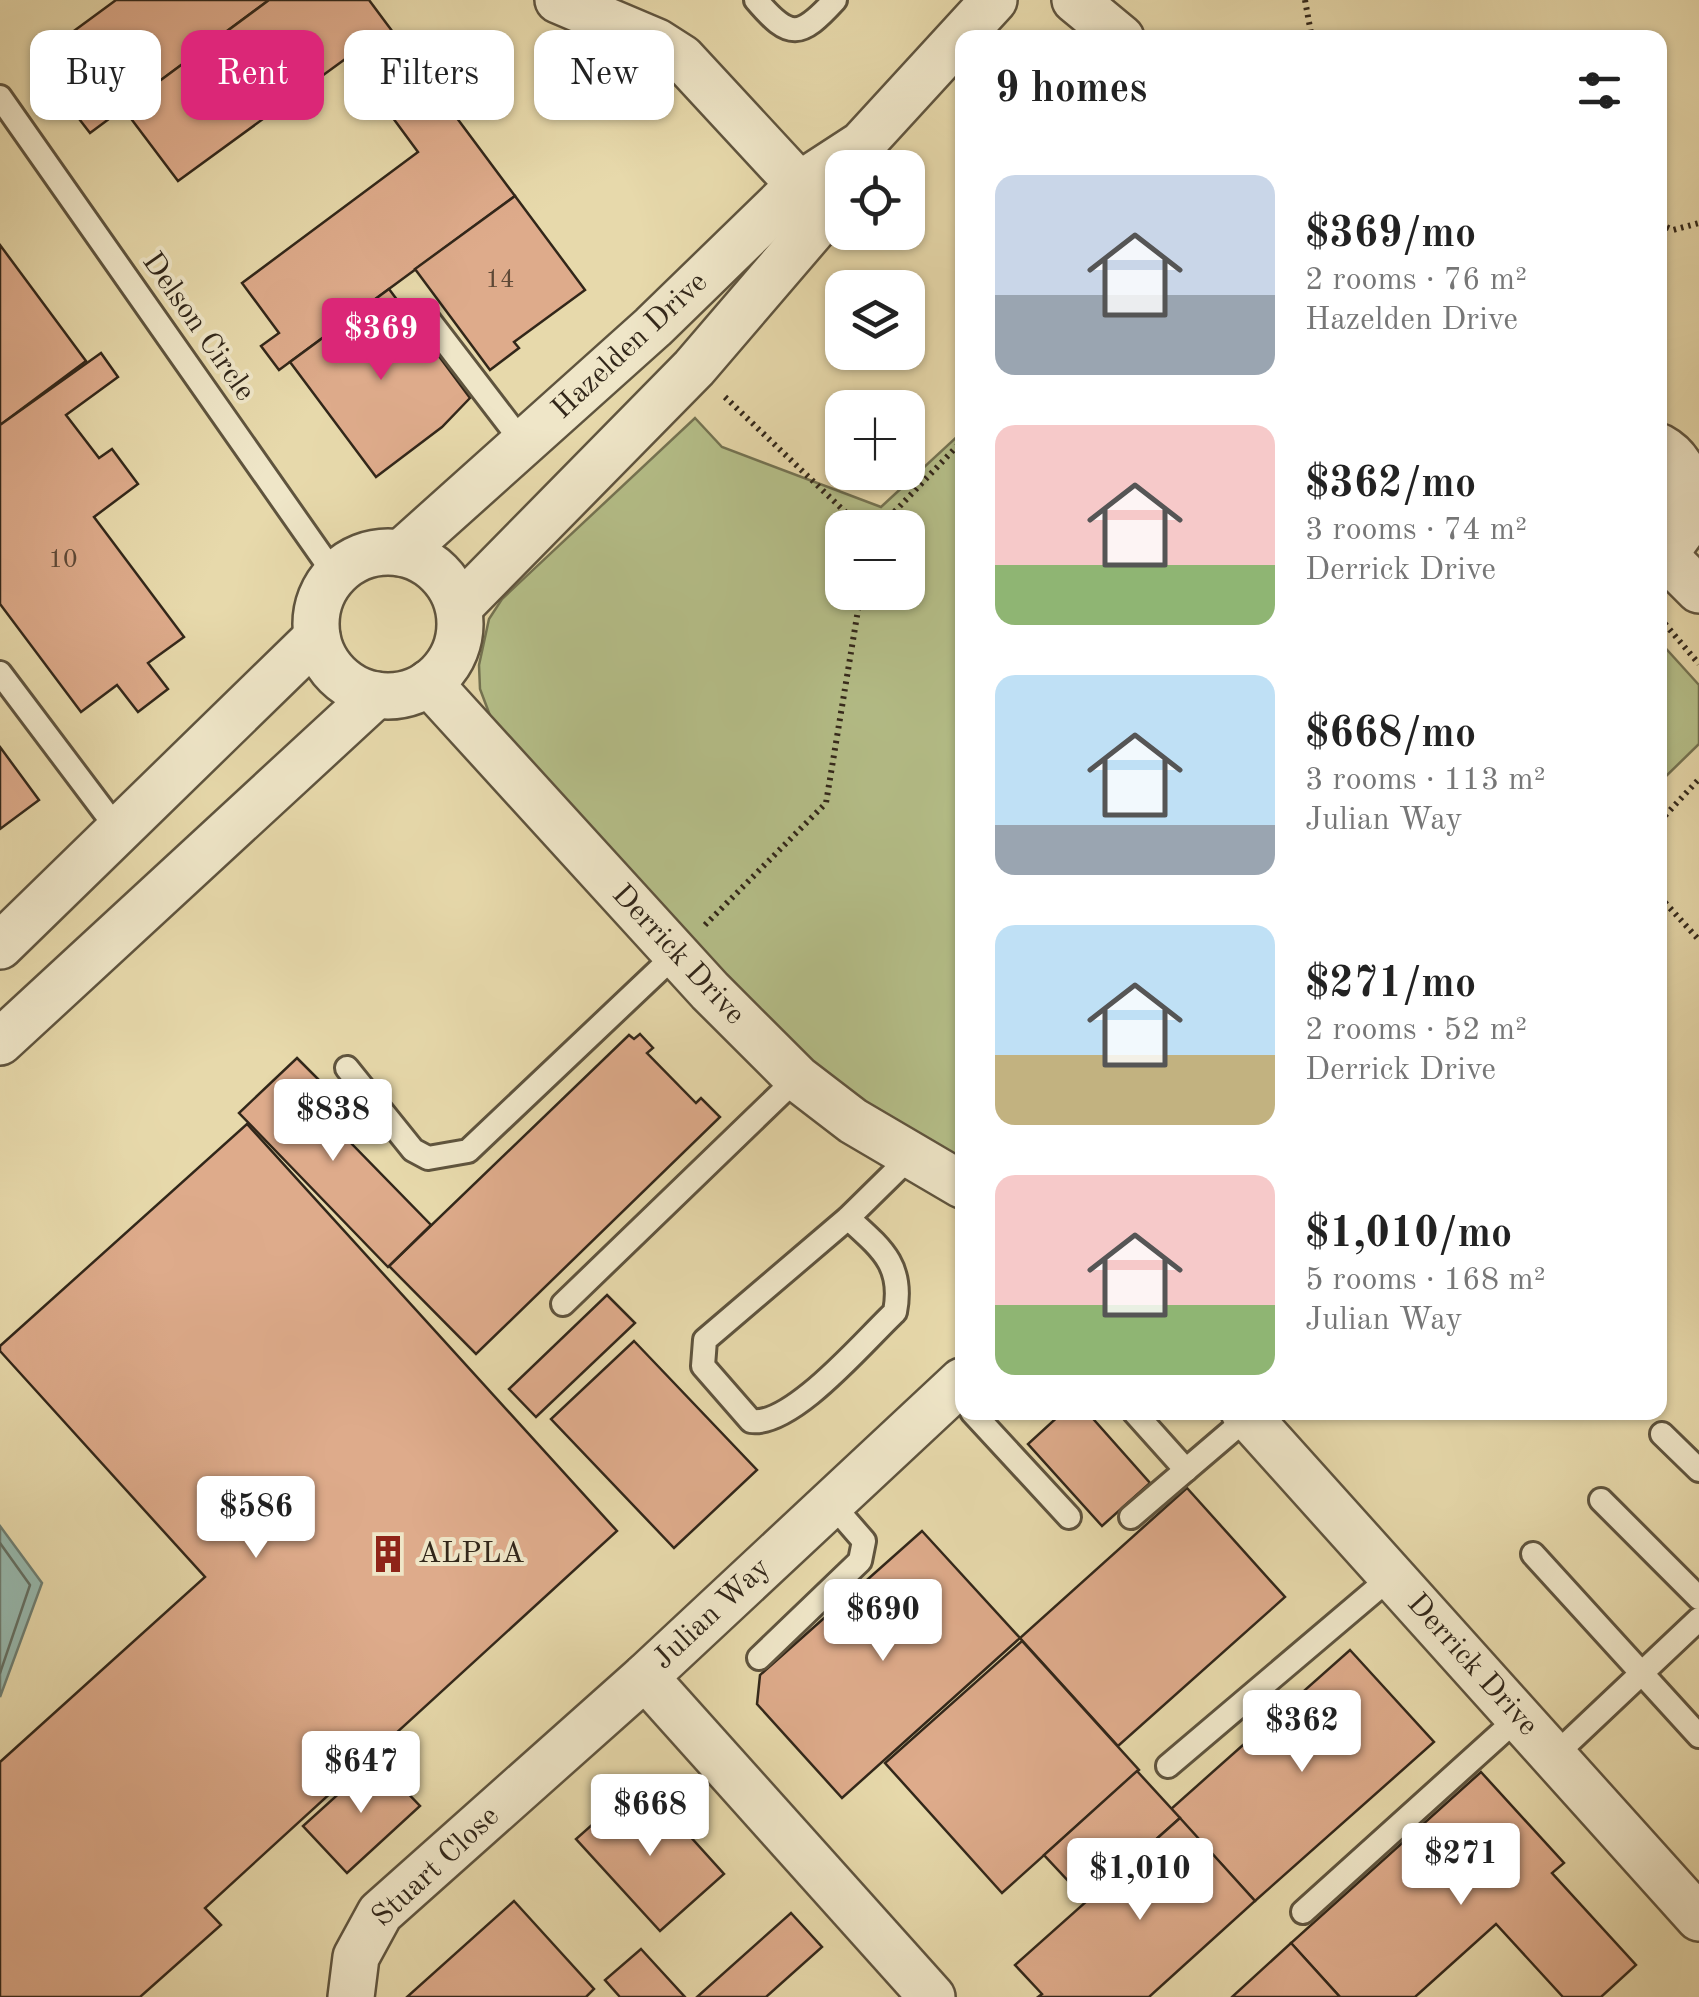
<!DOCTYPE html>
<html lang="en">
<head>
<meta charset="utf-8">
<style>
	body { margin:0; font-family:"Old Standard TT",serif; background:#f2f2f2; color:#222; height:100vh; display:flex; flex-direction:column; font-size:38px; white-space:nowrap }
	* { box-sizing:border-box; margin:0 }
	p { font-size:32px; color:#767676 }
	.icon { flex:none; width:55px; height:55px; fill:none; stroke:currentColor; stroke-width:2; stroke-linecap:round; stroke-linejoin:round }
	.map { position:relative; flex:1; overflow:hidden }
	.side { position:absolute; left:955px; top:30px; width:712px; height:1390px; display:flex; flex-direction:column; background:#fff; border-radius:20px; box-shadow:0 2px 8px #0004 }
	.side>* { flex:none }
	.top-card { position:absolute; left:30px; top:30px; width:775px; height:90px; display:flex; gap:20px }
	.controls { position:absolute; left:825px; top:150px; display:grid; gap:20px }
	.controls a { display:grid; place-items:center; width:100px; height:100px; border-radius:20px; background:#fff; box-shadow:0 2px 8px #0004; font-size:50px }
	.price { position:absolute; translate:-50% -85px; padding:0 22px; border-radius:10px; background:#fff; color:#222; font-size:32px; line-height:65px; filter:drop-shadow(0 2px 5px #0008) }
	.price::after { content:''; position:absolute; left:50%; top:60px; width:30px; height:22px; margin-left:-15px; background:inherit; clip-path:polygon(0 0,100% 0,50% 100%) }
	.price.selected { background:#db2777; color:#fff }
	ul { padding:0; list-style:none }
	li { display:flex; align-items:center; gap:30px; height:250px; padding:0 40px }
	li span { display:grid; place-items:center; flex:none; width:280px; height:200px; border-radius:20px; color:#555 }
	li>.icon { margin-inline-start:auto }
	span .icon { width:120px; height:120px; fill:#fffc; stroke-width:1 }
	li b { font-size:42px }
	h2 { display:flex; justify-content:space-between; align-items:center; height:120px; padding:0 40px; font-size:42px }
	.tag { padding:0 35px; border-radius:20px; background:#fff; box-shadow:0 2px 8px #0004; font-size:35px; line-height:90px }
	.tag.selected { background:#db2777; color:#fff }
	.map>svg:first-child { display:block }
	.green { fill:#b5bf89; stroke:#747352; stroke-width:2.5; fill-rule:evenodd }
	.water { fill:#97b9ae; stroke:#6f7f73; stroke-width:2.5 }
	.lines { fill:none; stroke-linecap:round; stroke-linejoin:round }
	.shore { stroke:#647064; stroke-width:2.5 }
	.building { fill:#deab8b; stroke:#32271a; stroke-width:2.5 }
	.lane-casing { stroke:#5f543e; stroke-width:28 }
	.street-casing { stroke:#5f543e; stroke-width:50 }
	.path { stroke:#32271a; stroke-width:6; stroke-dasharray:2.5 5; stroke-linecap:butt }
	.lane { stroke:#efe6c8; stroke-width:22 }
	.street { stroke:#efe6c8; stroke-width:45 }
	.labels { text-anchor:middle; dominant-baseline:central; stroke-width:8; stroke-linejoin:round; paint-order:stroke }
	.number-label { font-size:25px; fill:#5d4836 }
	.street-label { font-size:30px; fill:#32271a; stroke:#efe6c8 }
	.poi-label { font-size:30px; fill:#32271a; stroke:#efe6c8; text-anchor:start }
</style>
</head>
<body>
<div class="map">
<svg width="1699" height="1997" viewBox="0 0 1699 1997">
	<rect width="100%" height="100%" fill="#e7d9ab"/>
	<filter id="stains"><feTurbulence type="fractalNoise" baseFrequency=".002" numOctaves="4"/><feColorMatrix values="0 0 0 0 .2 0 0 0 0 .09 0 0 0 0 .02 0 0 0 .5 -.17"/></filter>
	<radialGradient id="worn" r=".72"><stop offset=".6" stop-color="#630" stop-opacity="0"/><stop offset="1" stop-color="#630" stop-opacity=".3"/></radialGradient>
	<g class="green">
		<path d="M695,418l27,29 159,60 81,-75v733l-40,-19 -126,-95 -299,-317 -17,-45 -1,-24 10,-46 13,-20zM842,528h66v64h-66z"/>
		<path d="M1660,642l39,43v59l-39,38z"/>
	</g>
	<path class="water" d="M0,1526l42,57 -42,114z"/>
	<g class="lines">
		<path class="shore" d="M0,1543l30,42 -30,88"/>
	</g>
	<g class="building">
		<path d="M116,0h153l-179,133 -27,-35 14,-10 -29,-38z"/>
		<path d="M269,0h100l146,196 -236,174 -18,-24 18,-13 -37,-50 176,-131 -70,-95 -170,124 -55,-73z"/>
		<path d="M515,196l70,94 -71,52 5,6 -29,22 -75,-101z"/>
		<path d="M0,245l86,116 -86,64z"/>
		<path d="M389,289l81,109 -28,29 -66,50 -86,-115z"/>
		<path d="M101,353l17,24 -52,38 33,43 13,-9 26,35 -44,33 90,120 -36,26 20,26 -30,23 -21,-27 -36,27 -81,-108v-179z"/>
		<path d="M0,747l39,53 -39,29z"/>
		<path d="M640,1034l13,14 -6,5 49,50 5,-5 19,19 -244,237 -87,-88 240,-231 5,4z"/>
		<path d="M297,1058l25,25 -15,15 124,127 -43,42 -149,-154z"/>
		<path d="M247,1124l370,407 -412,377 16,17 -81,72h-140v-235l205,-185 -205,-226v-5z"/>
		<path d="M607,1295l28,28 -99,94 -27,-28z"/>
		<path d="M634,1341l123,129 -83,78 -123,-129z"/>
		<path d="M1063,1412h24l63,71 -48,43 -74,-82z"/>
		<path d="M1187,1488l98,109 -167,149 -98,-108z"/>
		<path d="M922,1531l98,107 -178,160 -85,-94 3,-29z"/>
		<path d="M1022,1641l117,129 -137,123 -117,-130z"/>
		<path d="M1350,1650l84,92 -179,159 -84,-92z"/>
		<path d="M376,1760l44,46 -73,67 -44,-47z"/>
		<path d="M1137,1771l43,47 -93,83 -43,-46z"/>
		<path d="M1481,1772l83,91 -12,10 84,92 -35,32h-38l-67,-73 -81,73h-75l-49,-54z"/>
		<path d="M620,1800l39,2 65,72 -64,57 -84,-92z"/>
		<path d="M1180,1818l75,83 -106,96h-111l4,-3 -27,-29z"/>
		<path d="M514,1901l80,88 -8,8h-179z"/>
		<path d="M791,1913l31,34 -56,50h-69z"/>
		<path d="M1291,1943l49,54h-108z"/>
		<path d="M641,1949l44,48h-65l-15,-17z"/>
	</g>
	<g class="lines">
		<g class="lane-casing">
			<g id="lane">
				<path d="M756,0c34,40 44,38 79,0"/>
				<path d="M0,97l335,478"/>
				<path d="M428,319l95,124"/>
				<path d="M0,673l119,158"/>
				<path d="M347,1068l66,82 15,8 40,-7 208,-197"/>
				<path d="M848,1218c33,30 56,47 47,94 -31,29 -103,115 -144,109l-48,-55 2,-26 143,-122 62,-61"/>
				<path d="M563,1304l234,-226"/>
				<path d="M972,1412l97,105"/>
				<path d="M1134,1412l52,58"/>
				<path d="M1662,1434l37,36"/>
				<path d="M1601,1500l98,98"/>
				<path d="M1131,1517l117,-100"/>
				<path d="M1533,1554l166,182"/>
				<path d="M759,1658l101,-97 4,-20 -33,-38"/>
				<path d="M1554,1756l145,-137"/>
				<path d="M1168,1766l224,-190"/>
				<path d="M1303,1912l216,-195"/>
			</g>
		</g>
		<g class="street-casing">
			<g id="street">
				<path d="M558,0l99,42 25,16 136,147"/>
				<path d="M1075,0l46,38"/>
				<path d="M1660,447c39,21 39,85 0,104"/>
				<path d="M1660,551l39,39"/>
				<circle cx="388" cy="624" r="72"/>
				<path d="M401,553l252,-226 146,-142 63,-41 132,-144"/>
				<path d="M459,607l235,-239 132,-154 16,-32"/>
				<path d="M429,683l281,308 87,87 56,43 109,64"/>
				<path d="M0,946l317,-309"/>
				<path d="M0,1042l376,-347"/>
				<path d="M1244,1412l455,506"/>
				<path d="M645,1677l287,320"/>
				<path d="M351,1997l5,-40 24,-44 265,-236 317,-296"/>
			</g>
		</g>
		<g class="path">
			<path d="M1305,0l6,33 8,5"/>
			<path d="M1660,224l13,6 26,-7"/>
			<path d="M725,397l137,131"/>
			<path d="M879,528l83,-87"/>
			<path d="M1660,618l39,46"/>
			<path d="M1660,821l39,-42"/>
			<path d="M1660,897l39,43"/>
			<path d="M705,925l121,-122 35,-211"/>
		</g>
		<use href="#lane" class="lane"/>
		<use href="#street" class="street"/>
	</g>
	<defs>
		<g id="building-bare" transform="scale(3)"><path d="M-4-6H4V6H1V3H-1V6H-4ZM-2.5-4.3h1.7v1.8h-1.7ZM.8-4.3h1.7v1.8H.8ZM-2.5-1h1.7V.8h-1.7ZM.8-1h1.7V.8H.8Z" fill="#8f2418" stroke="#efe6c8" stroke-width="2.5" paint-order="stroke"/></g>
	</defs>
	<g fill-rule="evenodd">
		<use href="#building-bare" x="388" y="1554"/>
	</g>
	<g class="labels">
		<g class="number-label">
			<text x="500" y="280">14</text>
			<text x="63" y="560">10</text>
		</g>
		<g class="street-label">
			<text transform="translate(198 327) rotate(55)">Delson Circle</text>
			<text transform="translate(630 346) rotate(-43)">Hazelden Drive</text>
			<text transform="translate(678 955) rotate(47)">Derrick Drive</text>
			<text transform="translate(712 1614) rotate(-43)">Julian Way</text>
			<text transform="translate(1472 1665) rotate(48)">Derrick Drive</text>
			<text transform="translate(436 1867) rotate(-43)">Stuart Close</text>
		</g>
		<g class="poi-label">
			<text x="418" y="1554">ALPLA</text>
		</g>
	</g>
	<rect width="100%" height="100%" filter="url(#stains)"/>
	<rect width="100%" height="100%" fill="url(#worn)"/>
</svg>
<div class="controls">
<a><svg class="icon" aria-label="locate" viewBox="0 0 24 24"><circle cx="12" cy="12" r="6"/><path d="M12 2v4M12 18v4M2 12h4M18 12h4"/></svg></a>
<a><svg class="icon" aria-label="layers" viewBox="0 0 24 24"><path d="M12 4l9 5-9 5-9-5zM3 14l9 5 9-5"/></svg></a>
<a>+</a>
<a>−</a>
</div>
<b class="price selected" style="left:381px;top:383px">$369</b>
<b class="price" style="left:333px;top:1164px">$838</b>
<b class="price" style="left:256px;top:1561px">$586</b>
<b class="price" style="left:883px;top:1664px">$690</b>
<b class="price" style="left:1302px;top:1775px">$362</b>
<b class="price" style="left:361px;top:1816px">$647</b>
<b class="price" style="left:650px;top:1859px">$668</b>
<b class="price" style="left:1461px;top:1908px">$271</b>
<b class="price" style="left:1140px;top:1923px">$1,010</b>
<div class="top-card">
<a class="tag">Buy</a>
<a class="tag selected">Rent</a>
<a class="tag">Filters</a>
<a class="tag">New</a>
</div>
<section class="side">
<h2>9 homes<svg class="icon" aria-label="filters" viewBox="0 0 24 24"><path d="M4 7h16M4 17h16"/><circle cx="9" cy="7" r="2"/><circle cx="15" cy="17" r="2"/></svg></h2>
<ul>
<li><span style="background:linear-gradient(#c9d6e8 60%,#9aa5b1 0)"><svg class="icon" aria-label="home" viewBox="0 0 24 24"><path d="M3 11l9-7 9 7M6 9v11h12V9"/></svg></span><div><b>$369/mo</b><p>2 rooms · 76 m²</p><p>Hazelden Drive</p></div></li>
<li><span style="background:linear-gradient(#f6c9c9 70%,#8fb573 0)"><svg class="icon" aria-label="home" viewBox="0 0 24 24"><path d="M3 11l9-7 9 7M6 9v11h12V9"/></svg></span><div><b>$362/mo</b><p>3 rooms · 74 m²</p><p>Derrick Drive</p></div></li>
<li><span style="background:linear-gradient(#bfe0f5 75%,#9aa5b1 0)"><svg class="icon" aria-label="home" viewBox="0 0 24 24"><path d="M3 11l9-7 9 7M6 9v11h12V9"/></svg></span><div><b>$668/mo</b><p>3 rooms · 113 m²</p><p>Julian Way</p></div></li>
<li><span style="background:linear-gradient(#bfe0f5 65%,#c2b280 0)"><svg class="icon" aria-label="home" viewBox="0 0 24 24"><path d="M3 11l9-7 9 7M6 9v11h12V9"/></svg></span><div><b>$271/mo</b><p>2 rooms · 52 m²</p><p>Derrick Drive</p></div></li>
<li><span style="background:linear-gradient(#f6c9c9 65%,#8fb573 0)"><svg class="icon" aria-label="home" viewBox="0 0 24 24"><path d="M3 11l9-7 9 7M6 9v11h12V9"/></svg></span><div><b>$1,010/mo</b><p>5 rooms · 168 m²</p><p>Julian Way</p></div></li>
</ul>
</section>
</div>
</body>
</html>
